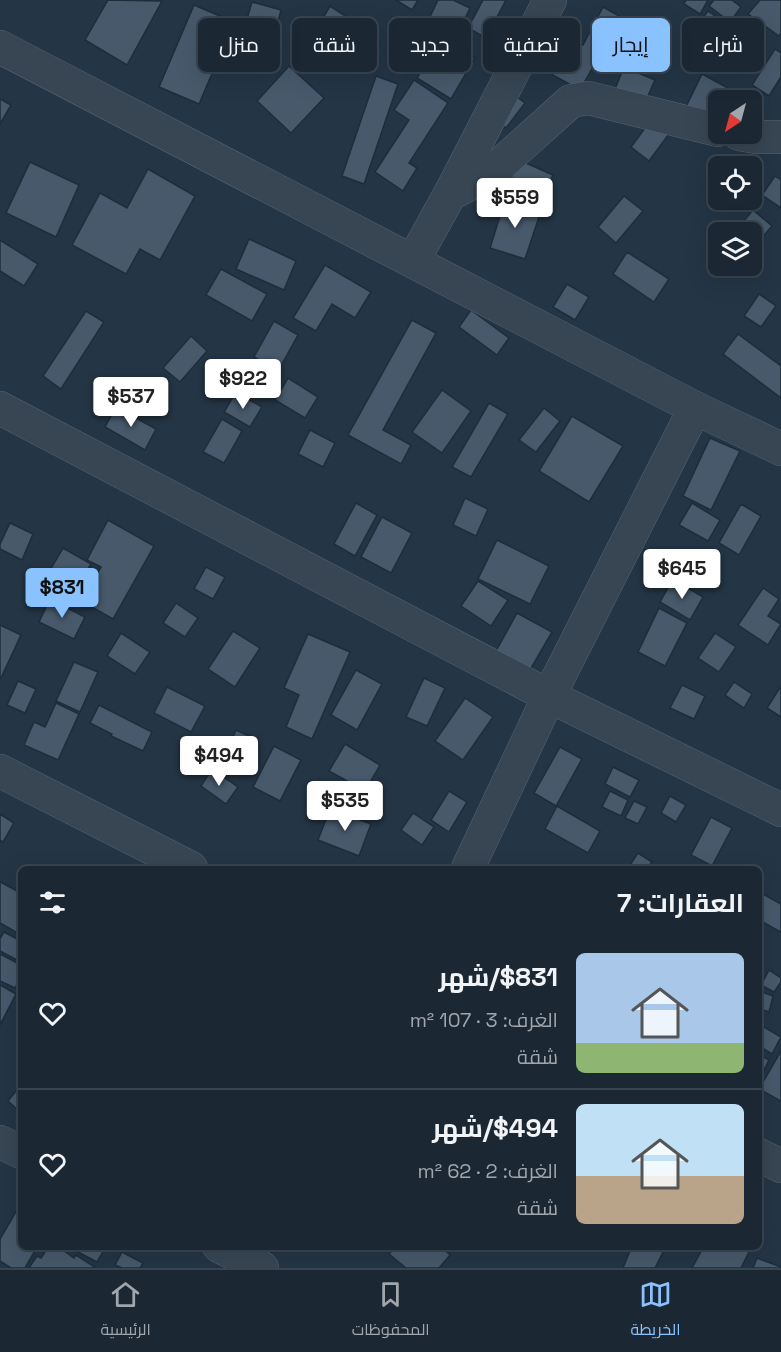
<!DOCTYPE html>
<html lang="ar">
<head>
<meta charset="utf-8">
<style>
	body { margin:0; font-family:"Space Grotesk",Cairo,sans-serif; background:#283440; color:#f1f3f6; direction:rtl; height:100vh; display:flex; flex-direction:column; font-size:22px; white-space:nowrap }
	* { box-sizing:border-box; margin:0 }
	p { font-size:20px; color:#a0a6ac }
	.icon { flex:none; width:33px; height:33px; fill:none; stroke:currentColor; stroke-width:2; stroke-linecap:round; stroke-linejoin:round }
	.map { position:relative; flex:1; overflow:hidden; direction:ltr }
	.drawer { position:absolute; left:18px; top:866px; width:744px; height:384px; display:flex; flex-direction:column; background:#1b2834; border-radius:9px; box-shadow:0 6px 24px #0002,0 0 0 2px #39444f; direction:rtl }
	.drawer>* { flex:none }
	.top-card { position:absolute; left:18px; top:18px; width:746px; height:54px; direction:rtl; display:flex; gap:12px }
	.needle { width:39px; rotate:216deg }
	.controls { position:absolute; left:708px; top:90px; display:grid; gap:12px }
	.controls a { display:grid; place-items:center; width:54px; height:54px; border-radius:9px; background:#1b2834; box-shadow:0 6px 24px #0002,0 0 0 2px #39444f; font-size:30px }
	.price { position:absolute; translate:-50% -51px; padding:0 14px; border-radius:6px; background:#fff; color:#222; font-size:20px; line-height:39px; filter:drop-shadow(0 2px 3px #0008) }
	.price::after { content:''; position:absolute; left:50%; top:36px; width:18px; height:14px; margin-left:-9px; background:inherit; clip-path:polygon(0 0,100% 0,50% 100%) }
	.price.current { background:#89c2ff; color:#111 }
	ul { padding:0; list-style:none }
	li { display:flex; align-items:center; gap:18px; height:150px; padding:0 18px }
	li+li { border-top:2px solid #39444f }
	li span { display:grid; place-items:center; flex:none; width:168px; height:120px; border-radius:9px; color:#555 }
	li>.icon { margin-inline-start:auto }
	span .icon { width:72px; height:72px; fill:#fffc; stroke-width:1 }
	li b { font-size:26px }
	h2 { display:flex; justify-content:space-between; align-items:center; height:72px; padding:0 18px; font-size:26px }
	.tag { padding:0 21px; border-radius:9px; background:#1b2834; box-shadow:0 6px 24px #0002,0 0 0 2px #39444f; font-size:21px; line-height:54px }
	.tag.current { background:#89c2ff; color:#111 }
	.dock { display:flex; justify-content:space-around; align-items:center; height:84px; border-top:2px solid #39444f; background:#1b2834; font-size:16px; color:#a0a6ac }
	.dock a { display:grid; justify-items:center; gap:3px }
	.dock .current { color:#89c2ff }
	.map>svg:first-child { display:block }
	.building { fill:#47596b; stroke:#1f2d3b; stroke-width:1.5 }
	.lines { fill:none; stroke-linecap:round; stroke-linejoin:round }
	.minor-casing { stroke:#576471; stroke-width:34 }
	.minor { stroke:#384654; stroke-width:33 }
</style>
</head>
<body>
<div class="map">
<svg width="781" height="1268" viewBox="0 0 781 1268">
	<rect width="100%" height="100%" fill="#243545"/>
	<g class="building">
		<path d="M108,0l54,1 -35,64 -42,-25z"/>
		<path d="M396,0h22l-6,10z"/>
		<path d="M438,0h15l17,8 -12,25 -29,-14z"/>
		<path d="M483,0h23l-20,38 -18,-10z"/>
		<path d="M686,0h22l-8,14 -16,-10z"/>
		<path d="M714,0h18l9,7 -11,15 -21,-16z"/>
		<path d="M760,0h21v33l-2,3 -31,-22z"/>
		<path d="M252,2l29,8 -5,20 -30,-8z"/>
		<path d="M194,5l40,17 -35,82 -40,-17z"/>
		<path d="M330,6l23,15 -14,23 -23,-14z"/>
		<path d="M603,7l18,10 -41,73 -40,-22 19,-36 24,13z"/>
		<path d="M708,11l18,13 -12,18 -19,-13z"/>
		<path d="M411,20l17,7 -20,47 -17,-7z"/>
		<path d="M736,23l25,17 -14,21 -25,-18z"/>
		<path d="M441,37l34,21 -24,41 -34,-21z"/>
		<path d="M775,49l6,4v24l-12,19 -17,-11z"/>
		<path d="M289,66l35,32 -33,35 -34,-32z"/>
		<path d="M624,67l31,13 -12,27 -30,-13z"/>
		<path d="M702,74l26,14 -6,12h-4v7l-9,19 -26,-13z"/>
		<path d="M376,76l22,8 -34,100 -22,-8z"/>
		<path d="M414,80l34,23 -39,60 8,5 -14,23 -28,-19 34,-52 -15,-10z"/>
		<path d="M505,88l20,15 -19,25 -19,-15z"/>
		<path d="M0,99l11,6 -11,19z"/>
		<path d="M651,120l18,14 -20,27 -18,-14z"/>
		<path d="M739,157l18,13 -5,7v-11h-20z"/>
		<path d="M519,160l34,15 -9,19 -33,-16z"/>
		<path d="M30,162l49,23 -23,52 -50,-24z"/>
		<path d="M148,169l47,27 -35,64 -20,-11 -14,25 -54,-29 28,-52 27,15z"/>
		<path d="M775,176l6,4v28l-19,-13z"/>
		<path d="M624,196l19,15 -27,32 -18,-16z"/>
		<path d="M505,200l36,11 -16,48 -35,-11z"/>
		<path d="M753,210l19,16 -18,21 -2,-3v-12h-13l-3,-2z"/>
		<path d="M249,239l47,22 -12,29 -48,-21z"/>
		<path d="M0,240l38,24 -14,22 -24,-15z"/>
		<path d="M627,252l42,27 -15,23 -41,-28z"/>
		<path d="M325,265l46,27 -16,26 -23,-14 -16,27 -23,-13z"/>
		<path d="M221,269l46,25 -15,27 -46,-26z"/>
		<path d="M567,284l22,13 -14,23 -22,-13z"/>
		<path d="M759,294l17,12 -15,21 -17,-11z"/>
		<path d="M471,310l38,28 -12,17 -38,-28z"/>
		<path d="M86,311l18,11 -43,67 -18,-13z"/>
		<path d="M412,320l24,13 -53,97 28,15 -10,19 -53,-29z"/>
		<path d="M274,321l24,14 -20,36 -24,-14z"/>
		<path d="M738,334l43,32v32l-58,-44z"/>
		<path d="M191,336l16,15 -27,31 -17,-14z"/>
		<path d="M288,378l30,19 -13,21 -30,-18z"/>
		<path d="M442,390l29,21 -29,42 -30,-21z"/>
		<path d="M236,392l26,15 -12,20 -26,-15z"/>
		<path d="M489,403l19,11 -37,63 -19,-10z"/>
		<path d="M116,407l40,22 -11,21 -40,-23z"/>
		<path d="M544,408l16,13 -24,31 -17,-12z"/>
		<path d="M572,416l51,30 -34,56 -50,-31z"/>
		<path d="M222,419l20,12 -18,32 -21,-11z"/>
		<path d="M310,430l25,13 -12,24 -25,-13z"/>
		<path d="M710,438l30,13 -29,59 -28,-14z"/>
		<path d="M465,498l23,11 -12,27 -23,-11z"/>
		<path d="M356,503l21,12 -22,41 -21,-12z"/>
		<path d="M692,503l28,17 -12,21 -29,-16z"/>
		<path d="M741,504l20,12 -22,39 -20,-12z"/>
		<path d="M382,517l30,16 -21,40 -30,-16z"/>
		<path d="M108,520l46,26 -41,73 -32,-18 20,-34 -14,-7z"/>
		<path d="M10,523l23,11 -11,26 -22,-11v-5z"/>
		<path d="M497,540l52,26 -19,38 -52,-25z"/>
		<path d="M63,548l28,16 -13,22 -28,-16z"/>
		<path d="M206,567l19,10 -12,22 -19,-10z"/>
		<path d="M673,579l30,18 -13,23 -30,-18z"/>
		<path d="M478,581l30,19 -17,26 -30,-20z"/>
		<path d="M763,588l16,11 -11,17 13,8 -13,21 -30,-20z"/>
		<path d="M50,599l35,18 -11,22 -35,-17z"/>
		<path d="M176,603l22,15 -13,19 -22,-14z"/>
		<path d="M659,608l28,15 -22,43 -27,-14z"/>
		<path d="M517,613l35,19 -22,38 -34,-19z"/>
		<path d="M0,625l21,10 -21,45z"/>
		<path d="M233,631l27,17 -25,39 -27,-18z"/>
		<path d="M121,633l29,19 -15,22 -28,-18z"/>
		<path d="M715,633l21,14 -17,25 -21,-14z"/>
		<path d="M308,634l42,18 -38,87 -26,-12 13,-32 -15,-7z"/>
		<path d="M74,662l24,10 -18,40 -24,-11z"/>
		<path d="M356,670l26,14 -25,46 -26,-15z"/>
		<path d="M424,678l21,10 -18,38 -21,-9z"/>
		<path d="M18,681l18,8 -11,24 -18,-8z"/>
		<path d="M734,682l18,12 -8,14 -19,-13z"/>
		<path d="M682,685l23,11 -11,23 -24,-11z"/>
		<path d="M781,686v31l-14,-9z"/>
		<path d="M167,687l38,19 -14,26 -37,-19z"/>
		<path d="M465,698l28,19 -30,43 -28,-19z"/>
		<path d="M56,703l23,11 -21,46 -34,-15 10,-23 11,5z"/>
		<path d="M99,705l53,27 -9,19 -32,-15 1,-2 -22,-11z"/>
		<path d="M236,730l15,7 -13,28 -15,-6z"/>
		<path d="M345,744l35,21 -15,26 -36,-20z"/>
		<path d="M274,746l27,14 -21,41 -27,-14z"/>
		<path d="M560,747l22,12 -26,47 -22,-13z"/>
		<path d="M613,767l26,13 -9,17 -25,-13z"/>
		<path d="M212,769l26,18 -12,17 -25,-18z"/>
		<path d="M449,791l18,11 -18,30 -18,-12z"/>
		<path d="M610,791l18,9 -7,16 -19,-9z"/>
		<path d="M670,796l16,9 -10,17 -15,-9z"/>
		<path d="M634,801l13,6 -9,17 -13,-6z"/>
		<path d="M557,806l43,25 -12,22 -43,-24z"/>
		<path d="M330,809l41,15 -12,32 -41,-16z"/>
		<path d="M413,813l21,14 -12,18 -21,-15z"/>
		<path d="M0,814l14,9 -11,19 -3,-2z"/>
		<path d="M711,817l21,11 -20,38 -21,-11z"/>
		<path d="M638,853l14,9 -4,6h-20z"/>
		<path d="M0,882l21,11v42l-21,-12z"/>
		<path d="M763,894l18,10v28l-22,-12v-18z"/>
		<path d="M4,932l17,9 -2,20 -19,-10v-12z"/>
		<path d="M0,954l21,11v12l-6,11 -15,-7z"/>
		<path d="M769,970l12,8v4l-7,10 -13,-7z"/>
		<path d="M0,985l16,9 -16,31z"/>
		<path d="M759,991l14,5 -4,16 -10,-4z"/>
		<path d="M762,1026l19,11 -9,17 -13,-8v-13z"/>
		<path d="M781,1051v50l-22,-12z"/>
		<path d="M759,1055l10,5 -10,20z"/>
		<path d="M16,1091l5,4 -1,17 -12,-11z"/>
		<path d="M18,1208l3,2v36h11l4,3 -11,19h-14l-11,-7v-22z"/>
		<path d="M49,1246h8l17,12 2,-3 20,13h-67l8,-12 4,2z"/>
		<path d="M81,1246h25l-9,16 -19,-10z"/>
		<path d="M396,1246h45l9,9 -11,13h-33l-17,-14z"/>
		<path d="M632,1246h20l11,6 -8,16h-32z"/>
		<path d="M704,1246h48l-11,22h-49z"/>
		<path d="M122,1252l21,11 -3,5h-18l-7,-3z"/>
		<path d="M757,1258l24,9v1h-28z"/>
	</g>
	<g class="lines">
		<g class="minor-casing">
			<g id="minor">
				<path d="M0,47l695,361 86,41"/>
				<path d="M739,134l17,3h25"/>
				<path d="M450,194l41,-21 80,-72 17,-3 130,32"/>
				<path d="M413,261l37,-67 100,-194"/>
				<path d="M0,408l549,288 232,114"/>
				<path d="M0,771l191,97"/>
				<path d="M468,868l81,-172 146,-288"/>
				<path d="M0,1142l21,10"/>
				<path d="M759,1155l22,11"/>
				<path d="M219,1246l43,22"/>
			</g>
		</g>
		<use href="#minor" class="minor"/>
	</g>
</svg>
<div class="controls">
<a><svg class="needle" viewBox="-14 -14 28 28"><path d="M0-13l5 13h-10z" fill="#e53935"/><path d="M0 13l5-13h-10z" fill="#a0a6ac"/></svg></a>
<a><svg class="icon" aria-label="locate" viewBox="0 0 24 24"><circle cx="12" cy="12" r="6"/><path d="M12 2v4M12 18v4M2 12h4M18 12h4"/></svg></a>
<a><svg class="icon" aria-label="layers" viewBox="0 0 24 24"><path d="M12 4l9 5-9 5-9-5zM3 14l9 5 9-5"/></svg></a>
</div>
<b class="price" style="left:515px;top:229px">$559</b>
<b class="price" style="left:243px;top:410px">$922</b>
<b class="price" style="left:131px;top:428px">$537</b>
<b class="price" style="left:682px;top:600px">$645</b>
<b class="price current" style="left:62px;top:619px">$831</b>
<b class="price" style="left:219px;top:787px">$494</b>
<b class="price" style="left:345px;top:832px">$535</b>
<div class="top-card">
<a class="tag">شراء</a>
<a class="tag current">إيجار</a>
<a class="tag">تصفية</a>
<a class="tag">جديد</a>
<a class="tag">شقة</a>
<a class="tag">منزل</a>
</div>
<section class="drawer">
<h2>العقارات: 7<svg class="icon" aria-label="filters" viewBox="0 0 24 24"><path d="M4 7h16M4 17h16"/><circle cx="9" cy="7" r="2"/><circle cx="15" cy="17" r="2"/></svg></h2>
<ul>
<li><span style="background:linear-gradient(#a9c7e8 75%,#8fb573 0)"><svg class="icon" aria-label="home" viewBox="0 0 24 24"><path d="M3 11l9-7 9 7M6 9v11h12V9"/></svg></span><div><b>$831/شهر</b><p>الغرف: 3 · 107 m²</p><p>شقة</p></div><svg class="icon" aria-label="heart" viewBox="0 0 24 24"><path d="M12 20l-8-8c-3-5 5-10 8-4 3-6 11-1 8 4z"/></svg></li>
<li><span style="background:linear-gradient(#bfe0f5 60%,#b9a48a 0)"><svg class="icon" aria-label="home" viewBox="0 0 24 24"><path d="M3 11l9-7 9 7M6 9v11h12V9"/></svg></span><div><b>$494/شهر</b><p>الغرف: 2 · 62 m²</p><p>شقة</p></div><svg class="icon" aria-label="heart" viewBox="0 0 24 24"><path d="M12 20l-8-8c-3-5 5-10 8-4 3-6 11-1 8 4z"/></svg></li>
</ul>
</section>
</div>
<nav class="dock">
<a class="current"><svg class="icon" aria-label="map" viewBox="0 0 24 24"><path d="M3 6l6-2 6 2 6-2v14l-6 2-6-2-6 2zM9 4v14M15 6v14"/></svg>الخريطة</a>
<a><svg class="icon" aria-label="saved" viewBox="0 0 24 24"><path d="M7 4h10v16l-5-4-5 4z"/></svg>المحفوظات</a>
<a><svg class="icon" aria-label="home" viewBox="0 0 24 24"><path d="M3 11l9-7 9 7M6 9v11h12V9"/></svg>الرئيسية</a>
</nav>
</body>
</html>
